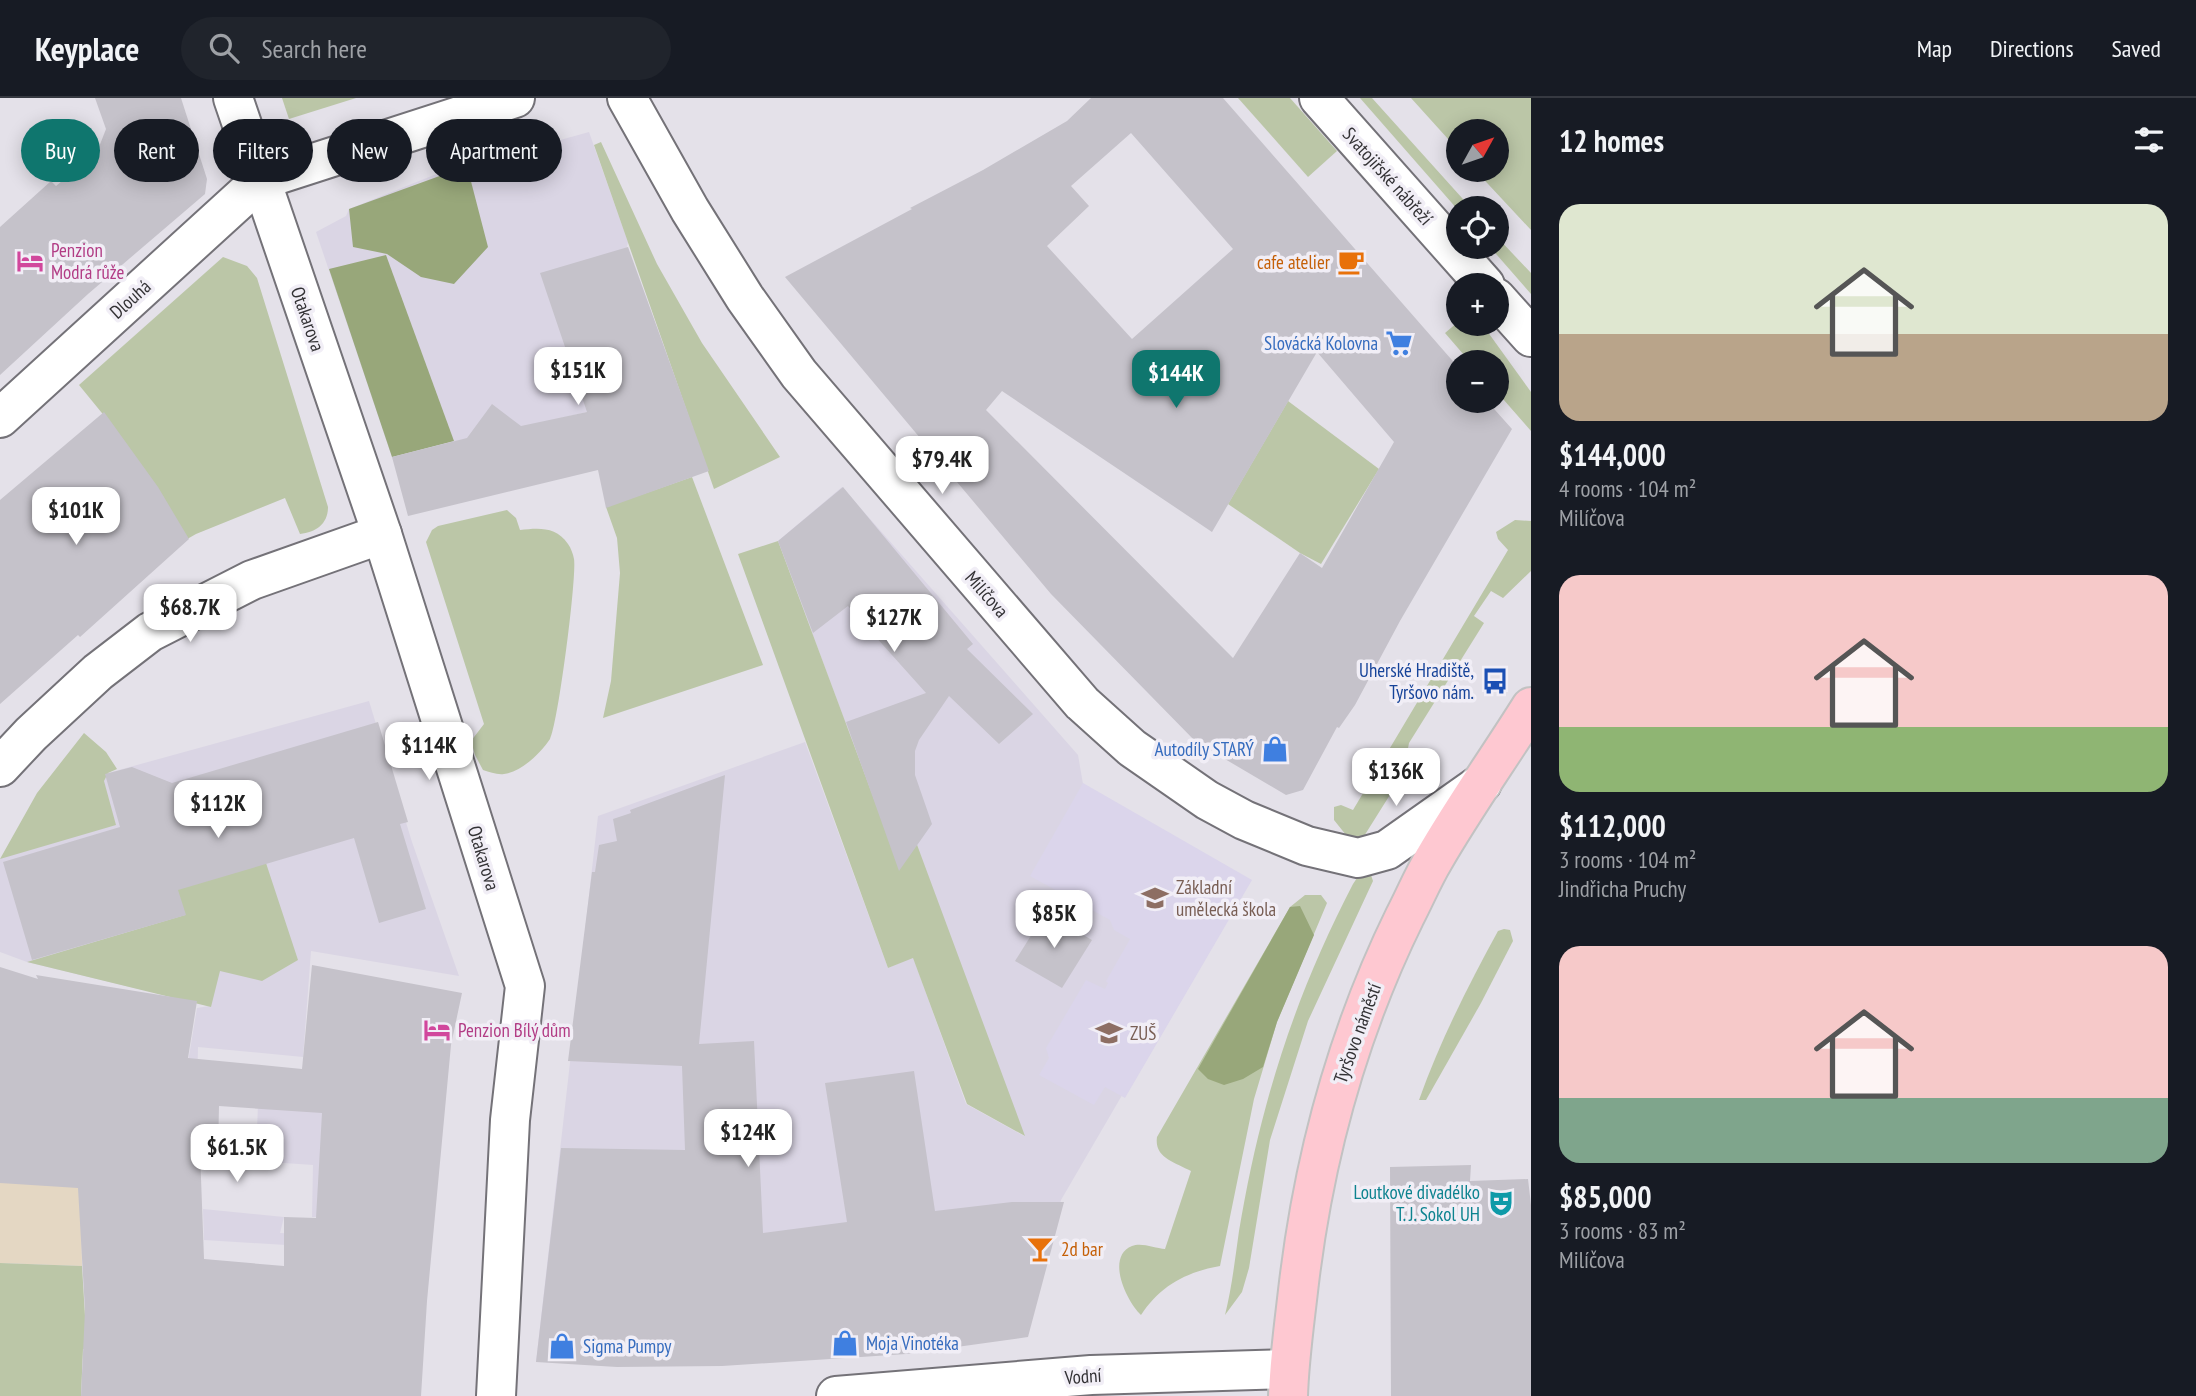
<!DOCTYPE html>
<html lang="en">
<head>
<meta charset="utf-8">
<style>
	body { margin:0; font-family:"PT Sans Narrow",sans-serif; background:#20242c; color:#f1f3f6; height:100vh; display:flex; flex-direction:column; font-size:26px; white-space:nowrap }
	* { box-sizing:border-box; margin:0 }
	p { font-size:23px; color:#9ea1a6 }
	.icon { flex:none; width:38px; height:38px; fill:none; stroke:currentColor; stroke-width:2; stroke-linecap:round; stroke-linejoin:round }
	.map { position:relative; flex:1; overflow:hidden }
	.panel { display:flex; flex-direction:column; background:#171b24; width:665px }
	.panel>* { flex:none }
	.hud { position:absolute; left:21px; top:21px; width:665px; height:63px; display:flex; gap:14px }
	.needle { width:46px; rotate:50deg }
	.buttons { position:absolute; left:1446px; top:21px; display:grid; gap:14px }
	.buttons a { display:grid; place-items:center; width:63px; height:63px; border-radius:50%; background:#171b24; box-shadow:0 4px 18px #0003; font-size:35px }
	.price { position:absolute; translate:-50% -60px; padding:0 16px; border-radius:14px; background:#fff; color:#222; font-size:23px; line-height:46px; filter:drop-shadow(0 2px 4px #0008) }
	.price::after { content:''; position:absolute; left:50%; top:42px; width:21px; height:16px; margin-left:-10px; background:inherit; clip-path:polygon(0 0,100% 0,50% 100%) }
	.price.active { background:#0f766e; color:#fff }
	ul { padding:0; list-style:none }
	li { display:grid; align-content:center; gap:14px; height:371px; padding:0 28px }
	li span { display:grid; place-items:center; height:217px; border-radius:21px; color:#555 }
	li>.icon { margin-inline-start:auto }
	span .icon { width:126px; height:126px; fill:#fffc; stroke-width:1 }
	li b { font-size:30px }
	h2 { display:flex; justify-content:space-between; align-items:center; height:84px; padding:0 28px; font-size:30px }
	.tag { padding:0 24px; border-radius:32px; background:#171b24; box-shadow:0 4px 18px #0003; font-size:24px; line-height:63px }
	.tag.active { background:#0f766e; color:#fff }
	header { display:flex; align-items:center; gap:42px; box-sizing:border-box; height:98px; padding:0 35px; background:#171b24; border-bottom:2px solid #363941 }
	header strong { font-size:33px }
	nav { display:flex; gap:38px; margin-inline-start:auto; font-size:24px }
	.search { width:490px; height:63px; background:#20242c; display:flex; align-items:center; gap:18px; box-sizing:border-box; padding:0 24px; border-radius:38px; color:#9ea1a6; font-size:26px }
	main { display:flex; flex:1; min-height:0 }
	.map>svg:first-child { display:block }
	.built { fill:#dad5e4 }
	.industrial { fill:#e4d7c3 }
	.education { fill:#dbd5eb }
	.green { fill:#bbc6a7 }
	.forest { fill:#98a77a }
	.building { fill:#c5c2ca; fill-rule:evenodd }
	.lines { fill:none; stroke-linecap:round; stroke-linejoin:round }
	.minor-casing { stroke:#747278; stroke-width:42 }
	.major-casing { stroke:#c2c2c2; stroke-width:42 }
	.minor { stroke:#fff; stroke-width:38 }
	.major { stroke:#fec8d1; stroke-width:38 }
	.labels { text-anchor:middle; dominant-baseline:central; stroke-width:7; stroke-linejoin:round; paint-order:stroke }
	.street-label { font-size:19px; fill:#333235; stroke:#f1eef6 }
	.hotel-label { font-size:19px; fill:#b23c85; stroke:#f1eef6; text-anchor:start }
	.food-label { font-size:19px; fill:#c56008; stroke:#f1eef6; text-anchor:end }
	.shop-label { font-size:19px; fill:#366cbe; stroke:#f1eef6; text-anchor:end }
	.transit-label { font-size:19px; fill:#164399; stroke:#f1eef6; text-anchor:end }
	.education-label { font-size:19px; fill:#785e54; stroke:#f1eef6; text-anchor:start }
	.culture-label { font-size:19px; fill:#0d838f; stroke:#f1eef6; text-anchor:end }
</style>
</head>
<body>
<header>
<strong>Keyplace</strong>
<div class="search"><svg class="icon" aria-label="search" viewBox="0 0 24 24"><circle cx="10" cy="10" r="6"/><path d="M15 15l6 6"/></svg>Search here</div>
<nav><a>Map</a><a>Directions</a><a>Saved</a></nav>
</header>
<main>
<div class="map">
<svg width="1531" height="1298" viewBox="0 0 1531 1298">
	<rect width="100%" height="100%" fill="#e4e1e9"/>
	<g class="built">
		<path d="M589,34l39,110 -41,170 -195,45 -76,-225 30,-16 3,-7 85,-34z"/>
		<path d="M842,389l236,268 5,29 165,95 -187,321 -37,134 -133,17 -355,11 62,-546 207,-74 83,226 25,-11 53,147 58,32 -131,-285 -115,-310z"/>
		<path d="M369,603l43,141 47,134 -148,-25 -8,106 -105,-10 -1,42 -13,-3 13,-78 12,-2 -182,-44 -27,-10v-93l108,-86z"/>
		<path d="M316,963l114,158 -118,-2 1,-52 -57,-4 2,-58z"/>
		<path d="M203,1111l81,8 -4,16 23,1 -1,12 -98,-6z"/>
	</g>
	<path class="industrial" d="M80,1041l2,127 -82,-3v-83z"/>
	<path class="education" d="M1083,685l169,97 -127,218 -20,-11 -11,18 -55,-30 10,-17 -3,-10 40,-68 19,9 3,-6 -2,-2 24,-42 -16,-9 -4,-10 -80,-44z"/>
	<g class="green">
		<path d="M282,0h74l-67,21z"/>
		<path d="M1238,0h52l47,53 -29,26z"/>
		<path d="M1360,0h12l99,110h-13v2z"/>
		<path d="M1411,0h120v132l-56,-60h21v-39h-38v19z"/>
		<path d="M601,44l56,122 45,79 78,114 -66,32 -120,-344z"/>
		<path d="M1496,138l35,37v21l-41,-47h6z"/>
		<path d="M223,159l24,9 10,12 71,229c0,17 -12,25 -28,27l-15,-36 -89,36 -14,8 -67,-113 -36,-44z"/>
		<path d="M1458,224l24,2 49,68v39l-35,-40v-29h-26l-25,-29z"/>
		<path d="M1288,303l91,68 -58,95 -21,-11 -72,-49z"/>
		<path d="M692,379l71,188 -160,53 8,-37 9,-108 -3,-35 -11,-31z"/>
		<path d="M507,412l9,8 4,12c18,-2 36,-4 48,14 3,4 5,10 6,15 3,18 -16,166 -24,180 -9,14 -29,33 -46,35 -7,1 -14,-2 -21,-4l-8,-15 -4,-14 13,-17 -58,-182 6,-12 6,-4z"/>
		<path d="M1515,422l16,1v50l-28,27 -12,-7 -17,25 10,7 -75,120 -6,31 -42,67 -15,-6 -12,-15v-13l7,-2 12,5 155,-260 -10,-11 -2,-7z"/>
		<path d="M778,443l115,309 23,-8 109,294 -58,-32 -54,-146 -25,10 -150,-414z"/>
		<path d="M84,635l22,19 11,17 -9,4 -4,8 12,44 -116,34 37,-66z"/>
		<path d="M265,762l33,100 -36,21 -42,-10 -9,36 -184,-45 158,-47 -8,-26z"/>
		<path d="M1364,775l7,2 2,6 -65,140 -38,119 -21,128 -7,24 -17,23c7,-28 10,-56 14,-84 7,-42 16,-85 27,-125 21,-78 50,-151 87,-222l6,-9z"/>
		<path d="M1305,797h16l6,8 -50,119 -23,77 -34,167c-34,6 -60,20 -79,49 -14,-13 -36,-58 -9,-69 9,-4 23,2 33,3l26,-78c-16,-9 -37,-13 -34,-34l133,-230z"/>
		<path d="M1504,831l6,1 3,11 -32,62 -55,97h-7c21,-59 49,-114 79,-169z"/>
		<path d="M0,1165l82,3 5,83h-4l-2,47h-81z"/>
	</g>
	<g class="forest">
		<path d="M467,68l21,81 -34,37 -33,-7 -34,-23 -34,-7 -4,-38z"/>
		<path d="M386,157l68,186 -62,16 -63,-188z"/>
		<path d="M1300,808l14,29 -37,87 -14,45 -20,12 -19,6 -16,-6 -10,-10 92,-162z"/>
	</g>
	<g class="building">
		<path d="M95,0h86l26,81 -2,15 -117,100 -88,81v-148l51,-46 5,5 41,-34 9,-23z"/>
		<path d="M1091,0h132l235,269v34h29l25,28 -112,192 -45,84 -16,23 -2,-1 -34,63 -17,5 -90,-53 -145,-148 -266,-317 127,-68 -2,-1 73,-38 84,-49zM1131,35l102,116 -101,90 -85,-93 42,-40 -18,-20zM1317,254l77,90 -72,126 -22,-15 -67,105 -247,-248 16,-19 210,141z"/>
		<path d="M628,149l81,224 -103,37 -8,-38 -190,46 -16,-59 75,-19 25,-34 29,22 66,-14 -47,-139z"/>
		<path d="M104,314l54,75 31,52 -109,98 -2,-2 -78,69v-204z"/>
		<path d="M843,389l130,157 -6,5 66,65 -34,30 -50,-48 -30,44 -4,11v24l17,49 -33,47 -53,-149 80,-29 -78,-87 -35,27 -35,-92z"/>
		<path d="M378,624l30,100 -8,2 26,85 -47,14 -25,-85 -176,52 8,25 -154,45 -29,-98 117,-35 -15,-53 27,-7 40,16z"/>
		<path d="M725,677l-26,269 55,-3 9,192 84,-11 -22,-139 89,-12 21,140 77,-9h52l-36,135 -122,17 -184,12 -105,1 -81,-5 25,-214 124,2 -3,-84 -114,-5 24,-189h3l4,-27 18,-4 -4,-22 18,-6 -1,-3z"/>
		<path d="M1045,815l47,27 -30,48 -47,-27z"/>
		<path d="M312,867l150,28 -11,52 -24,256 -6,95h-340l4,-86 -7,-122 -78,-5v-216l38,12 -2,-4 161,26 -9,57 114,11zM219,1008l103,7 -6,105 -32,-1v49l-80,-7 -4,-108h18z"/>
		<path d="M1471,1067l-1,16 58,-2 3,26v191h-140l-1,-229z"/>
	</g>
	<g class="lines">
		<g class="minor-casing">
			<g id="minor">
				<path d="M233,0l149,436 143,452 -15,134 -14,276"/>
				<path d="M627,0l63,112 55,88 54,76 283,329 50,45 75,52 37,20 63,26 51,12 29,-8 95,-67"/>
				<path d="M1319,0l166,187"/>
				<path d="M1496,200l35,39"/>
				<path d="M0,320l261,-238 254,-82"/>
				<path d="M0,669l31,-33 67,-62 52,-40 102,-52 130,-46"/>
				<path d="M836,1298l255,-21 198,-6"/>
			</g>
		</g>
		<g class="major-casing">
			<path id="major" d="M1288,1298c1,-35 6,-70 10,-105 15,-131 49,-257 107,-375 10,-19 18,-39 29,-57 30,-52 65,-101 97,-152"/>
		</g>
		<use href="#minor" class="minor"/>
		<use href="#major" class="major"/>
	</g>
	<defs>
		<g id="hotel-bare" transform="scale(2.1)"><path d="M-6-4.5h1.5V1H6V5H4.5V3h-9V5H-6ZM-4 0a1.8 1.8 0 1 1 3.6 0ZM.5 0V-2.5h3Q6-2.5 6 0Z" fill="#d1479c" stroke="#f1eef6" stroke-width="2.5" paint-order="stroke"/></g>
		<g id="cafe-bare" transform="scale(2.1)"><path d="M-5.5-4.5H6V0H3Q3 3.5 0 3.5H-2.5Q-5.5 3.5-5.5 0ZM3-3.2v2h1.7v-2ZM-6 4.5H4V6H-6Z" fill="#e8710a" stroke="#f1eef6" stroke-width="2.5" paint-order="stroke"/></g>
		<g id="supermarket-bare" transform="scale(2.1)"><path d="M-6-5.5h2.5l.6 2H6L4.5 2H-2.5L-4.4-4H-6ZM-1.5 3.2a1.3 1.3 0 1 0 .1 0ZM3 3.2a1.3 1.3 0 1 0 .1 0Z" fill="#3f7fe0" stroke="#f1eef6" stroke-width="2.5" paint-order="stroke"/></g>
		<g id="bus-bare" transform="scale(2.1)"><path d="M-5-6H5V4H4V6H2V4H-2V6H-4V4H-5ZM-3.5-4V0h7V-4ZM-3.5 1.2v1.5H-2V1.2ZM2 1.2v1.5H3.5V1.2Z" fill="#1a4fb4" stroke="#f1eef6" stroke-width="2.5" paint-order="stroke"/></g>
		<g id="shop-bare" transform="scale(2.1)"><path d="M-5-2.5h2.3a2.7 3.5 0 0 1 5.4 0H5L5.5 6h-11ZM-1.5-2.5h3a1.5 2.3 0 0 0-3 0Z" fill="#3f7fe0" stroke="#f1eef6" stroke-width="2.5" paint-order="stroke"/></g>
		<g id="school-bare" transform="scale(2.1)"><path d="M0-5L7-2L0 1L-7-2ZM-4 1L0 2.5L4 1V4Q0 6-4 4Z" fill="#8d6e63" stroke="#f1eef6" stroke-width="2.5" paint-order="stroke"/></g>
		<g id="theatre-bare" transform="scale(2.1)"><path d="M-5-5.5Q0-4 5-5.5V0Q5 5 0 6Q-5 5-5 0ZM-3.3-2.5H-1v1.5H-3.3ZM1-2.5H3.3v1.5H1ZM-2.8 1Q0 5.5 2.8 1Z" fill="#0f9aa8" stroke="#f1eef6" stroke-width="2.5" paint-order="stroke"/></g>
		<g id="bar-bare" transform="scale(2.1)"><path d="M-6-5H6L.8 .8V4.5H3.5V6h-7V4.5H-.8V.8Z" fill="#e8710a" stroke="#f1eef6" stroke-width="2.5" paint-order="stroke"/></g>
	</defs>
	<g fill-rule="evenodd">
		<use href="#hotel-bare" x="30" y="163"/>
		<use href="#cafe-bare" x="1351" y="164"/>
		<use href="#supermarket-bare" x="1399" y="245"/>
		<use href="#bus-bare" x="1495" y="583"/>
		<use href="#shop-bare" x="1275" y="651"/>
		<use href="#school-bare" x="1155" y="800"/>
		<use href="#hotel-bare" x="437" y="932"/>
		<use href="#school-bare" x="1109" y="935"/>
		<use href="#theatre-bare" x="1501" y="1105"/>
		<use href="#bar-bare" x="1040" y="1151"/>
		<use href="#shop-bare" x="845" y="1245"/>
		<use href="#shop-bare" x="562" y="1248"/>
	</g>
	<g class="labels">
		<g class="street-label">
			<text transform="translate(1388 78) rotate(48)">Svatojiřské nábřeží</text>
			<text transform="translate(130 201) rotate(-42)">Dlouhá</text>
			<text transform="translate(308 221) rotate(71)">Otakarova</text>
			<text transform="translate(987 496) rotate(49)">Milíčova</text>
			<text transform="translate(484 760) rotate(73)">Otakarova</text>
			<text transform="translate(1357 935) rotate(-70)">Tyršovo náměstí</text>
			<text transform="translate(1083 1278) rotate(-4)">Vodní</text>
		</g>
		<g class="hotel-label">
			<text x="51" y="152">Penzion<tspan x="51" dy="22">Modrá růže</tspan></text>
			<text x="458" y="932">Penzion Bílý dům</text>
		</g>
		<g class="food-label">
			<text x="1330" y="164">cafe atelier</text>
			<text x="1061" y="1151" text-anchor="start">2d bar</text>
		</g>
		<g class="shop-label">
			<text x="1378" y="245">Slovácká Kolovna</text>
			<text x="1254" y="651">Autodíly STARÝ</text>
			<text x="866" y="1245" text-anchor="start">Moja Vinotéka</text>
			<text x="583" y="1248" text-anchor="start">Sigma Pumpy</text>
		</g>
		<g class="transit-label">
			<text x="1474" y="572">Uherské Hradiště,<tspan x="1474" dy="22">Tyršovo nám.</tspan></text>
		</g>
		<g class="education-label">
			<text x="1176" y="789">Základní<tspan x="1176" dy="22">umělecká škola</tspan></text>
			<text x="1130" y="935">ZUŠ</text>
		</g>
		<g class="culture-label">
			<text x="1480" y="1094">Loutkové divadélko<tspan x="1480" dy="22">T. J. Sokol UH</tspan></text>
		</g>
	</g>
</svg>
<div class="buttons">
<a><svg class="needle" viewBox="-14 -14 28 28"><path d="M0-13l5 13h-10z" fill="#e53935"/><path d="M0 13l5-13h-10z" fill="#9ea1a6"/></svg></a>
<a><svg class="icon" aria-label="locate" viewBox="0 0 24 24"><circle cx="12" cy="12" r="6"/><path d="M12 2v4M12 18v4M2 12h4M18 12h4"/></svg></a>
<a>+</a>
<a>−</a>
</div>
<b class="price" style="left:578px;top:309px">$151K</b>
<b class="price active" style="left:1176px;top:312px">$144K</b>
<b class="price" style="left:942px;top:398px">$79.4K</b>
<b class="price" style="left:76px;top:449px">$101K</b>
<b class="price" style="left:190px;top:546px">$68.7K</b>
<b class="price" style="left:894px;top:556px">$127K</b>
<b class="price" style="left:429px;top:684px">$114K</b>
<b class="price" style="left:1396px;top:710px">$136K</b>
<b class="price" style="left:218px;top:742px">$112K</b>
<b class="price" style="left:1054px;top:852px">$85K</b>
<b class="price" style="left:748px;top:1071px">$124K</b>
<b class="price" style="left:237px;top:1086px">$61.5K</b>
<div class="hud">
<a class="tag active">Buy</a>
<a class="tag">Rent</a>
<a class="tag">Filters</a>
<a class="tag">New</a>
<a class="tag">Apartment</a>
</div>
</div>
<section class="panel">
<h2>12 homes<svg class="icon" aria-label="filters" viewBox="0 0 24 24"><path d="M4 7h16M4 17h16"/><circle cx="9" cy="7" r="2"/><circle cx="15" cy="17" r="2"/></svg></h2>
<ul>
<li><span style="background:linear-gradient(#dfe7d0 60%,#b9a48a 0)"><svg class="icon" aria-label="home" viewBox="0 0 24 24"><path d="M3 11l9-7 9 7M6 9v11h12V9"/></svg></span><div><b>$144,000</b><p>4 rooms · 104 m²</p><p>Milíčova</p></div></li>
<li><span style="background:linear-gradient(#f6c9c9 70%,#8fb573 0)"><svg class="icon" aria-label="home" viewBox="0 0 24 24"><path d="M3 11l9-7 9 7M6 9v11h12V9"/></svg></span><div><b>$112,000</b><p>3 rooms · 104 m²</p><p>Jindřicha Pruchy</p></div></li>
<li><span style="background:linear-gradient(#f6c9c9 70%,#7fa58c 0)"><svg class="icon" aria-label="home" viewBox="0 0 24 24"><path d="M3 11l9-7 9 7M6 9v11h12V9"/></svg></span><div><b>$85,000</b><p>3 rooms · 83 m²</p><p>Milíčova</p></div></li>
</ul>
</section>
</main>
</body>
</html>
